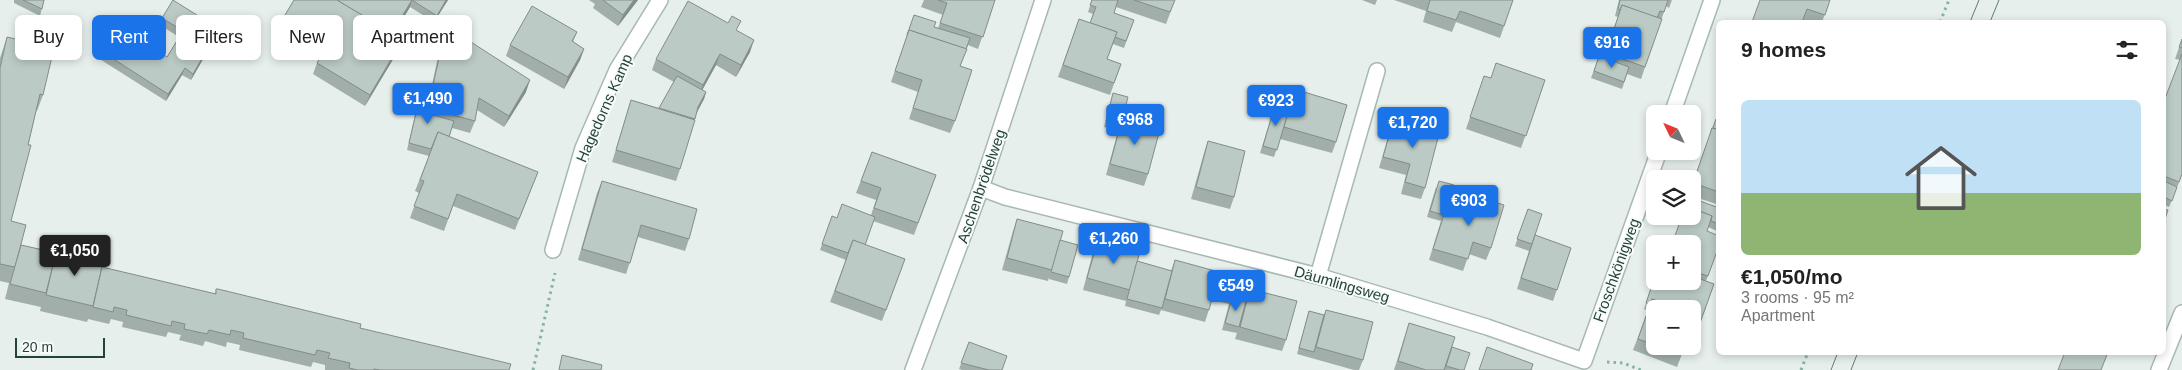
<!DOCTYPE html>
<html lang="en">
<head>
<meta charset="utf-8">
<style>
	body { margin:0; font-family:Arial,sans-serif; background:#f6f6f6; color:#222; height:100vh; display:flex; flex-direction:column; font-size:19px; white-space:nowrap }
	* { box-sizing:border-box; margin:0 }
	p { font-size:16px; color:#767676 }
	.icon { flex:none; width:28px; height:28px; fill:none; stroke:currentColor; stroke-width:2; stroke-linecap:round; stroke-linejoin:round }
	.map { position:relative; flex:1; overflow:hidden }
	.side { position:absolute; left:1716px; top:20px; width:450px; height:335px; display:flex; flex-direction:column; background:#fff; border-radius:8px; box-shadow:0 2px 8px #0003 }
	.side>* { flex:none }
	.hud { position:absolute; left:15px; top:15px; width:475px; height:45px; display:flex; gap:10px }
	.needle { width:32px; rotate:313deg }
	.tools { position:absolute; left:1646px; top:105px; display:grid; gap:10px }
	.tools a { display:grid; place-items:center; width:55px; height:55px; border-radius:8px; background:#fff; box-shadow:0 2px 8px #0003; font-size:25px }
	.scale { position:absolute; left:15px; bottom:12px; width:90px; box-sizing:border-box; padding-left:5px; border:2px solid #24423a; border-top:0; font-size:14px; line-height:18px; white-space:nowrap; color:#24423a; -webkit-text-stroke:4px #f7fbf9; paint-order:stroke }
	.price { position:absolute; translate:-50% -42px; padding:0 11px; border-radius:5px; background:#1a73e8; color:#fff; font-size:16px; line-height:32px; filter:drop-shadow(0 1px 2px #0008) }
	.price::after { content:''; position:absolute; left:50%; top:30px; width:15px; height:11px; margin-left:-8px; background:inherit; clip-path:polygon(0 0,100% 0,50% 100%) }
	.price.current { background:#222; color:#fff }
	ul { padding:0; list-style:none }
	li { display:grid; align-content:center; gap:10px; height:265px; padding:0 25px }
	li+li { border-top:1px solid #e0e0e0 }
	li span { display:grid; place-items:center; height:155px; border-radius:8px; color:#555 }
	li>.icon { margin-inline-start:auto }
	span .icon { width:90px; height:90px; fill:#fffc; stroke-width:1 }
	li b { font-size:21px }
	h2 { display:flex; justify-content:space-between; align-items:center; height:60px; padding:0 25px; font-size:21px }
	.pill { padding:0 18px; border-radius:8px; background:#fff; box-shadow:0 2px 8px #0003; font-size:18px; line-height:45px }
	.pill.current { background:#1a73e8; color:#fff }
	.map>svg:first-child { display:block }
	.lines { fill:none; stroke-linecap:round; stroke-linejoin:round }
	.minor-casing { stroke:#a8b8b2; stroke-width:18 }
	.path { stroke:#86b3a5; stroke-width:3; stroke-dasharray:2.5 4; stroke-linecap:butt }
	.minor { stroke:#fff; stroke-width:15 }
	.tram { stroke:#5f7d75; stroke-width:1 }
	.wall { fill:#a1aea9 }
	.shaded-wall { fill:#838d89 }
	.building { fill:#bbcac4; stroke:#838d89 }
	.labels { text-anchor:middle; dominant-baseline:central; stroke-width:4; stroke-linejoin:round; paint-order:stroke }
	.street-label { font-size:15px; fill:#24423a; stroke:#f7fbf9 }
</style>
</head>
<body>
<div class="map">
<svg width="2182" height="370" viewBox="0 0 2182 370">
	<rect width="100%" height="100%" fill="#e6efeb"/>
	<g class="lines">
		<g class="minor-casing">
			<g id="minor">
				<path d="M1672,114l40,-114"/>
				<path d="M981,188l24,9 313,79 169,51 97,34 75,-210"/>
				<path d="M553,250l30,-102 34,-78 43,-70"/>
				<path d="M1318,276l59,-205"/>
				<path d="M913,370l68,-182 62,-188"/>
				<path d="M2159,370l23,-57"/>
			</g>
		</g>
		<g class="path">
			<path d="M1940,22l9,-22"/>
			<path d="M1607,362l16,1 18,7"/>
			<path d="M533,370l22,-97"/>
			<path d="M1801,370l7,-18"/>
		</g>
		<use href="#minor" class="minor"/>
		<g class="tram">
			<path d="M1970,22l9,-22"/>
			<path d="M1990,22l9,-22"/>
			<path d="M1831,370l7,-18"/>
			<path d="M1851,370l7,-18"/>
		</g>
	</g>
	<g class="wall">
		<path d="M14,0h30l-4,16 -26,-13z"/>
		<path d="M294,0h154l-14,22 -24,-15 -16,27 9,5 -5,12 -33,55 -52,-32 4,-11 3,-6 -42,-26 4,-11z"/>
		<path d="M589,0h49l-20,26 -25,-18 2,-4z"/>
		<path d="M924,0h71l-17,49 -10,-4 -8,21 -5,55 -5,12 -41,-14 9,-27 -27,-10 23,-67 20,12 4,1 5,-13 -22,-8z"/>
		<path d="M1092,0h83l-9,24 -50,-17 -2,6 20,7 -10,28 -11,-4 -6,15 14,5 -11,31 -52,-18 21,-58 11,4 3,-9 -5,-2z"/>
		<path d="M1362,0h15l-2,5z"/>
		<path d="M1394,0h119l-13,38 -44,-16 -4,10 -29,-10 3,-11z"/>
		<path d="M1619,0h53l-3,8 -3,-2 -25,73 -14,-5 -5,15 -31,-11 8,-22 5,2 14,-41 -3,-1z"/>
		<path d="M1760,0h70l-8,22h-13l-6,-2z"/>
		<path d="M162,18l55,17 -26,45 -9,-5 -16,26 -68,-43 3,-7 66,6 12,-20 -19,-12z"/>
		<path d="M446,26l80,66 -22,35 -27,-17 -2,11 -5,12 -18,-5 -3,9 89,35 -23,58 -62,-24 -9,25 -34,-13 9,-25 -4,-2 14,-35 -22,-6 12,-52 2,-6 9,2 12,-56z"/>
		<path d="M738,31l12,21 -14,25 -20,-12 -14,25 4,2 -2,7 -7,13 -17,57 -4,12 -64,-19 19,-62 28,8 15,-26 -22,-12 4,-11z"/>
		<path d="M577,32l-4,10 11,7 -4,11 -16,29 -58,-33 4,-11z"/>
		<path d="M7,37l36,58 -6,16h-1l-25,110 10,24 35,7 1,-4 45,19 113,27 1,-5 144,39 149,42h-184v-5l-12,-3 -2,5 -72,-17 1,-5 -13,-3 -1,5 -21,-6 -2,5 -24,-6 2,-5 -13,-3 -2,5 -44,-10 1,-5 -12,-3 -2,5 -21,-5 -1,3 -47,-11 1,-4 -36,-8 4,-16 -9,-2v-223z"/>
		<path d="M2182,39v136l-13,32 -5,-2v-104l16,-41 -5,-1z"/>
		<path d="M1484,76l7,2 54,2 -24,68 -55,-19z"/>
		<path d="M1294,89l42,53 -4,11 -52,-14 -6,18 -14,-4 15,-48 13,4z"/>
		<path d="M1113,93l8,31 27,50 -4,12 -38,-11 12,-44 -14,-4z"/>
		<path d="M1394,118l31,70 -4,11 -20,-5 5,-19 -27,-7 11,-38z"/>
		<path d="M1716,119l3,1v85l-27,-9v-12z"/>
		<path d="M1208,141l26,56 -4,12 -39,-10 13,-46z"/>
		<path d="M872,152l64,23 -22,60 -41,-14 -8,24 40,14 -23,62 -52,-19 18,-48 -2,6 -26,-10 12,-34 5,2 34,-3 5,-15 -20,-7z"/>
		<path d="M602,181l87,58 -4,12 -47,-14 -12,37 -48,-14 19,-67z"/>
		<path d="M1436,187l11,18 16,6 6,-17 22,54 -5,12 -17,-6 -6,17 -34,-11 12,-39 -14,-4z"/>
		<path d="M1719,208v17l-2,6 -9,-4 -1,4 12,15 -13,35 8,3 -16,45 -6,-2v-18h-37v37h30l-8,21 -44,-17 15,-39 -4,-2 6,-18 6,-5 36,-5v-37z"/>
		<path d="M1528,209l7,26 36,13 -18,53 -36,-12 12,-38 -14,-5z"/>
		<path d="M1017,219l43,21 9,37 -2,7 -18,-5v-2l-1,4 -46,-11 11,-39z"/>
		<path d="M1098,240l39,21 34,10 4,-11 42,20 15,18 14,3 4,-12 36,51 -4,11 -47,-12 2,-6 -15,-3 7,-26 -17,-4 -7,22 -44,-12 -2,5 -34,-9 1,-5 -43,-11 10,-38z"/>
		<path d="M1326,310l37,50 -4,10h-5l-57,-16 12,-43 15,4z"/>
		<path d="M1409,323l43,24 12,23h-70z"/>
		<path d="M969,342l33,28h-40l-3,-1z"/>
	</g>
	<g class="shaded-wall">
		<path d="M412,0l-2,7 -23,37 3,-6z"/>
		<path d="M446,0h2l-14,22 3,-6z"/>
		<path d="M634,0h4l-20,26 5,-11z"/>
		<path d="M219,29l-2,6 -26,45 2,-6z"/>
		<path d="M403,39l-5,12 -33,55 5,-11z"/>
		<path d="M754,40l-4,12 -14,25 5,-12z"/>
		<path d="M584,49l-4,11 -16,29 4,-12z"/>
		<path d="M720,54l-4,11 -17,31 4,-11z"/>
		<path d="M185,68l-3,7 -16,26 2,-7z"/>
		<path d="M530,80l-4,12 -22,35 5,-11z"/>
		<path d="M706,92l-2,7 -8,15 2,-7z"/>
	</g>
	<g class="building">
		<path d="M23,0h21l-2,9z"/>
		<path d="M173,0l46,29 -26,45 -8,-6 -17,26 -67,-43 17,-27 49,33 16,-26 -21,-13z"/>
		<path d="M294,0h43l66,39 -33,56 -53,-32 9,-16 -44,-27z"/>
		<path d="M337,0h75l-20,33z"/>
		<path d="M412,0h34l-9,16z"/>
		<path d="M603,0h31l-11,15z"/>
		<path d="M938,0h57l-12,37 -43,-14 7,-20z"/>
		<path d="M1092,0h26l-4,13 20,7 -8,21 -11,-4 2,-5 -27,-9 6,-16 -6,-2z"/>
		<path d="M1134,0h41l-5,12z"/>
		<path d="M1430,0h83l-9,26 -44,-15 -4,9 -29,-9z"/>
		<path d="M1620,0h48l-4,12 -4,-1 -3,7 -35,-13 -2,5 -2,-1z"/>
		<path d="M1760,0h70l-5,15 -18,-6 -5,13h-50z"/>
		<path d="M688,1l40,22 4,-7 9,5 -5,9 18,10 -13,25 -21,-11 -17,31 -47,-26z"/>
		<path d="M1622,5l40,14 -17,48 -39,-14z"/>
		<path d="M532,6l45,26 -5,9 12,8 -16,28 -58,-32z"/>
		<path d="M914,15l22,7 -2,5 36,11 -4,11 -57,-19 -2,5z"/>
		<path d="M1079,19l38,13 -10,27 14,5 -7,19 -51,-18z"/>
		<path d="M446,26l84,54 -21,36 -30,-18 -4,23 -47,-13z"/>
		<path d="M909,30l58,19 -7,17 12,4 -17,51 -42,-13 9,-28 -27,-9z"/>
		<path d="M7,37l47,11 -11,47 -3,-1 -12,51h3l-20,76 15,4 -11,42 -15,-3v-196z"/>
		<path d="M2182,39v9l-3,-1z"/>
		<path d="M2182,54v120l-3,8 -15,-6v-75z"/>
		<path d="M1599,56l30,11 -5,15 -30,-11z"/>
		<path d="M1496,63l49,17 -19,56 -56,-19 14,-41 7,2z"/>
		<path d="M677,76l29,16 -8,15 -3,12 -36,-11z"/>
		<path d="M1294,89l53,16 -11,37 -52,-15z"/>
		<path d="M421,92l10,2 -5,19 28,8 -5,16 -11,-5 -7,17 -22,-6z"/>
		<path d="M1113,93l15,4 -7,27 -15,-3z"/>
		<path d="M631,100l64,20 -15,49 -64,-19z"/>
		<path d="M1275,105l14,4 -12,41 -14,-4z"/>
		<path d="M1394,118l46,12 -15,58 -20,-6 5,-18 -27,-7z"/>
		<path d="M1122,119l38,10 -12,45 -38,-10z"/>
		<path d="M1716,119l3,1v10l-7,-2 -1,5z"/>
		<path d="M1712,128l7,2v62l-26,-9z"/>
		<path d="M438,132l100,40 -19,47 -62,-25 -9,25 -34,-13 10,-25 -4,-1z"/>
		<path d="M1208,141l37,10 -11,46 -38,-10z"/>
		<path d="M872,152l64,23 -18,48 -44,-15 7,-20 -20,-7z"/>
		<path d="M602,181l95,28 -8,30 -48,-14 -11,38 -48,-14z"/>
		<path d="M1439,181l15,4 -11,30 -13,-4z"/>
		<path d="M2164,181l13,6 -5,14 -8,-4z"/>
		<path d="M1469,194l35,11 -13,43 -18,-6 -5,17 -35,-10 14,-44 17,6z"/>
		<path d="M1692,198l27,10v16l-8,-3 1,-5 -20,-8z"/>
		<path d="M842,204l33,13 -10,28 -12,-5 -5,13 -26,-9 10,-28 5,2z"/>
		<path d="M1692,208l20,8 -5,15 12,5v10l-11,30 -16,-5v-27h-20l10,-28h10z"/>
		<path d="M1528,209l14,5 -10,30 -15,-5z"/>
		<path d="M2164,209l4,1 -4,12z"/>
		<path d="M1017,219l46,12 -11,39 -45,-12z"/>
		<path d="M1535,235l36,13 -14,42 -36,-12z"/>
		<path d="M853,240l52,19 -19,51 -51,-19z"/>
		<path d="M1060,240l18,5 -9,32 -18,-5z"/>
		<path d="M1098,240l42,11 -10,39 -43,-12z"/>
		<path d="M21,245l35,8 -10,40 -36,-9z"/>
		<path d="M57,248l47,10 -11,48 -47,-11z"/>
		<path d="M1175,260l44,12 -10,38 -44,-11z"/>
		<path d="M1137,261l35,10 -10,37 -35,-9z"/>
		<path d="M102,267l114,27v-5h2l143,35 -1,4 151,36 -2,6h-129l-6,-1v1h-16l-9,-2 1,-5 -22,-5 2,-5 -13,-3 -2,5 -72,-17 1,-5 -13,-3 -1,5 -21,-5 -2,4 -23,-5 1,-5 -13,-3 -1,5 -45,-11 1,-5 -13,-3 -1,5 -20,-5z"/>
		<path d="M1692,276l22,8 -14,39 -6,-3 2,-5 -4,-1v-5h-14l-26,-10 -2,5 -4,-1 6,-18 4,1 2,-5h34z"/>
		<path d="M1217,280l18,4 -3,14 -19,-5z"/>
		<path d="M1250,289l47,12 -11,39 -46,-13z"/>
		<path d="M1232,298l14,3 -7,26 -14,-4z"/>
		<path d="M1652,299l26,10h-23v36l-17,-6z"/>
		<path d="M1326,310l47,12 -10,38 -47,-13z"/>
		<path d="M1309,311l15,4 -10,37 -15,-4z"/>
		<path d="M1692,314l4,1 -4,9z"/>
		<path d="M1409,323l46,14 -11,33h-18l-28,-9z"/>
		<path d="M969,342l38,14 -5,14h-13l-28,-7z"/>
		<path d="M1657,346h28l-4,9z"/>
		<path d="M1452,347l18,6 -6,17h-4l-14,-4z"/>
		<path d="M1487,347l46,17 -2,6h-52z"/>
		<path d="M2065,352l4,2v-2h39l-7,18h-43z"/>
		<path d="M562,355l40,10 -1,5h-42z"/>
	</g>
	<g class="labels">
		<g class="street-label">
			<text transform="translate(604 108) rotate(-66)">Hagedorns Kamp</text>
			<text transform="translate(981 186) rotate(-71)">Aschenbrödelweg</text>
			<text transform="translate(1616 270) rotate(-70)">Froschkönigweg</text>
			<text transform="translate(1342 284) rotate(16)">Däumlingsweg</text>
		</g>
	</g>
</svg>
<div class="tools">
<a><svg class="needle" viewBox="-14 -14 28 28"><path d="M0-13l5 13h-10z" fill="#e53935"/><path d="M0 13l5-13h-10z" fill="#767676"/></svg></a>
<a><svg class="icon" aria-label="layers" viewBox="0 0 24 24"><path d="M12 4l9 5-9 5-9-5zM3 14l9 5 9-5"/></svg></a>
<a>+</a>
<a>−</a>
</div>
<div class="scale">20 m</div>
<b class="price" style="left:1612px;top:69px">€916</b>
<b class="price" style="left:428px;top:125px">€1,490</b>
<b class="price" style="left:1276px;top:127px">€923</b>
<b class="price" style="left:1135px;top:146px">€968</b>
<b class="price" style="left:1413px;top:149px">€1,720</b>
<b class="price" style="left:1469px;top:227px">€903</b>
<b class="price" style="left:1114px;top:265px">€1,260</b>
<b class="price current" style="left:75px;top:277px">€1,050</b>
<b class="price" style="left:1236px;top:312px">€549</b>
<div class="hud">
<a class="pill">Buy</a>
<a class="pill current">Rent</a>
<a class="pill">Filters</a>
<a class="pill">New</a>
<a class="pill">Apartment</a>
</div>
<section class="side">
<h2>9 homes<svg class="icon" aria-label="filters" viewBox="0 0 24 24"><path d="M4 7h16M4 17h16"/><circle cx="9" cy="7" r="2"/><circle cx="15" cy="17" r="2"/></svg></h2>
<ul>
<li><span style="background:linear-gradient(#bfe0f5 60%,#8fb573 0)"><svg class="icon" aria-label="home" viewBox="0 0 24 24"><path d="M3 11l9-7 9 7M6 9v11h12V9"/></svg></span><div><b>€1,050/mo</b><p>3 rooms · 95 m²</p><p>Apartment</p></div></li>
</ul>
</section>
</div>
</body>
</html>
